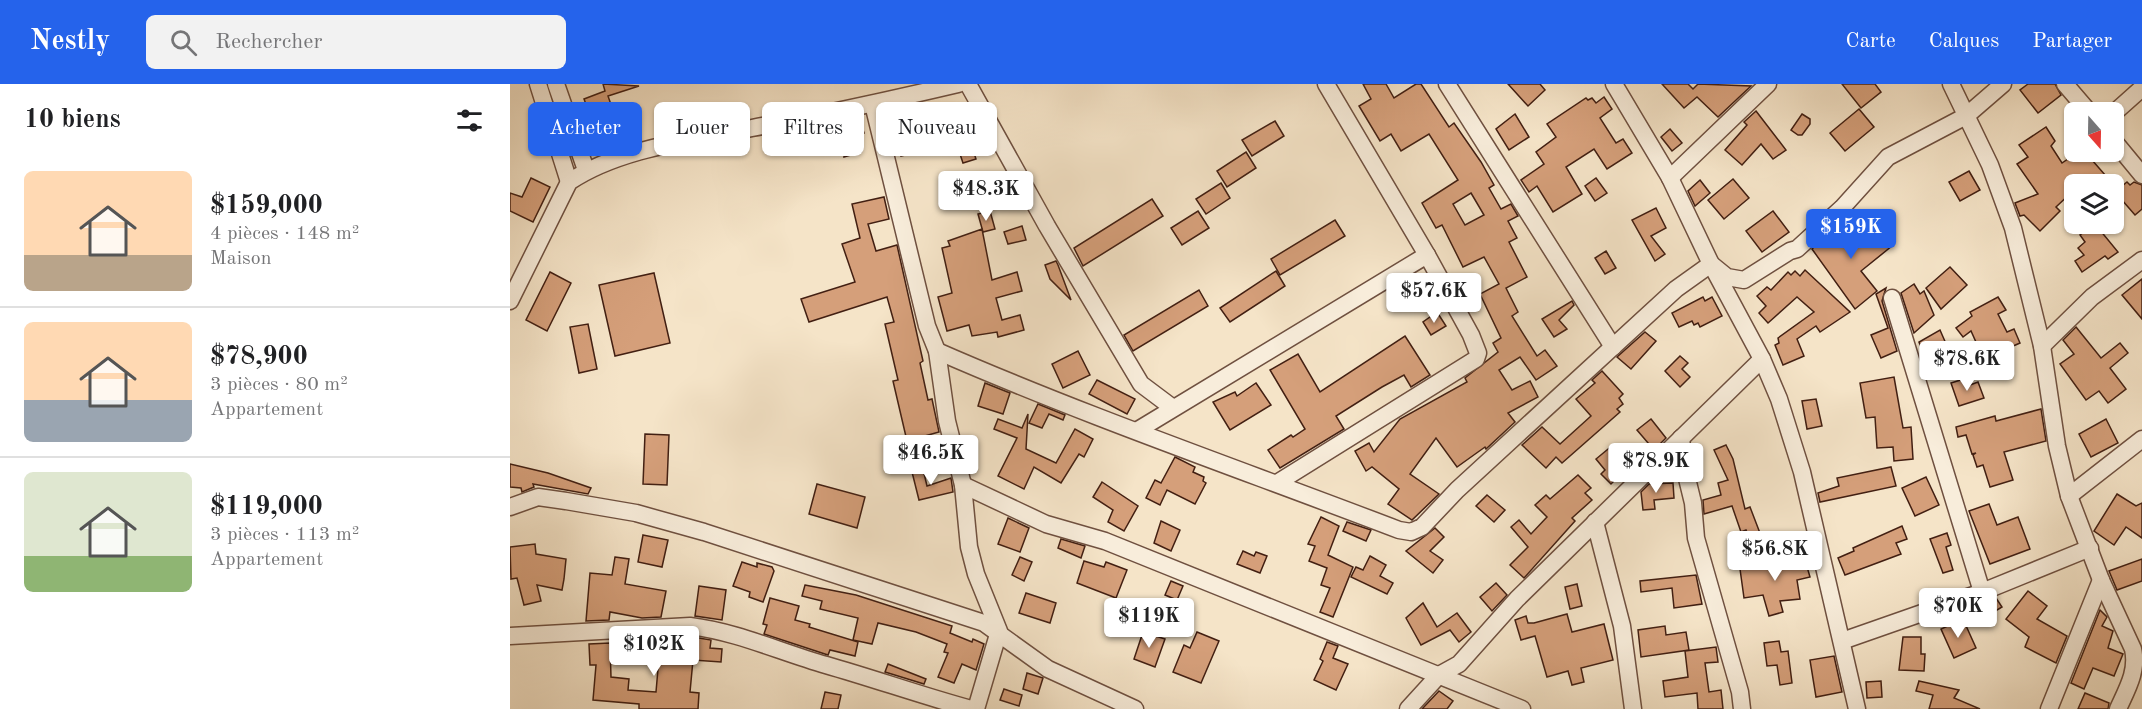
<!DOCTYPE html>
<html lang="fr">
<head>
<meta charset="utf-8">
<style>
	body { margin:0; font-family:"Old Standard TT",serif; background:#f2f2f2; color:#202124; height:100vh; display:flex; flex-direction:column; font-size:22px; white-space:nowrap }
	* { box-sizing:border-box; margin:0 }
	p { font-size:20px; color:#757577 }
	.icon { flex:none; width:33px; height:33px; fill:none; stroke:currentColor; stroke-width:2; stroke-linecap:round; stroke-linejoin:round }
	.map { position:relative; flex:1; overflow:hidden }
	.sheet { display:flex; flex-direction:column; background:#fff; width:510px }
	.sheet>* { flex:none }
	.banner { position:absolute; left:18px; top:18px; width:570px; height:54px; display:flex; gap:12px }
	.needle { width:39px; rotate:160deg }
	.tools { position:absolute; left:1554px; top:18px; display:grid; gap:12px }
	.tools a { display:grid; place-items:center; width:60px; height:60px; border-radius:9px; background:#fff; box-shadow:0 2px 4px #0004; font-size:30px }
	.price { position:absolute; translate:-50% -51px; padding:0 14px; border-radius:6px; background:#fff; color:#222; font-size:20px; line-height:39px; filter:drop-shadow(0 2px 3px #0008) }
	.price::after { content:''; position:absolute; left:50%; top:36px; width:18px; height:14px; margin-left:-9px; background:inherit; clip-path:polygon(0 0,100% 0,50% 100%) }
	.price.active { background:#2563eb; color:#fff }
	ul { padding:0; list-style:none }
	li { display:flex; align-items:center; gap:18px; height:150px; padding:0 24px }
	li+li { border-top:2px solid #e0e0e0 }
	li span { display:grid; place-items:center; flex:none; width:168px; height:120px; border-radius:9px; color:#555 }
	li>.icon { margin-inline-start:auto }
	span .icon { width:72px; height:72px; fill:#fffc; stroke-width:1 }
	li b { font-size:26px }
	h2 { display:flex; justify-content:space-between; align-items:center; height:72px; padding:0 24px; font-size:26px }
	.pill { padding:0 21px; border-radius:9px; background:#fff; box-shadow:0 2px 4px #0004; font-size:21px; line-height:54px }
	.pill.active { background:#2563eb; color:#fff }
	header { display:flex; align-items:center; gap:36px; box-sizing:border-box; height:84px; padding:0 30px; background:#2563eb; color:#fff }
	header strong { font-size:28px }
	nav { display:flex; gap:33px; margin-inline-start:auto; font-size:21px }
	.search { width:420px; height:54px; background:#f2f2f2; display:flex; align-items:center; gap:15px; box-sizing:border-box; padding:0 21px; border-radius:9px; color:#757577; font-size:22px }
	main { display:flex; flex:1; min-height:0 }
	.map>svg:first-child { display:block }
	.building { fill:#d59f7a; stroke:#421f12; stroke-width:1.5; fill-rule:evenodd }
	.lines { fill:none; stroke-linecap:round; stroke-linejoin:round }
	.minor-casing { stroke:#6f5040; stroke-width:19 }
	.minor { stroke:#f8eddb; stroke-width:16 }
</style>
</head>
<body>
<header>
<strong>Nestly</strong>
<div class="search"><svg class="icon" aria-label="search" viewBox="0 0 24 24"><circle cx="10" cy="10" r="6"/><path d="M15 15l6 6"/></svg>Rechercher</div>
<nav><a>Carte</a><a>Calques</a><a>Partager</a></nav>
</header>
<main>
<section class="sheet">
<h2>10 biens<svg class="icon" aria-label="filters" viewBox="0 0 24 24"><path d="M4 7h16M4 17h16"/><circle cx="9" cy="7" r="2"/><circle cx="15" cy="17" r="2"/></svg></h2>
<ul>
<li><span style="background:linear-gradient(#ffd9b3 70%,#b9a48a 0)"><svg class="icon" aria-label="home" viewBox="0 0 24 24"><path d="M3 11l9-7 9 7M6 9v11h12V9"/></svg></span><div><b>$159,000</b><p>4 pièces · 148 m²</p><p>Maison</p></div></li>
<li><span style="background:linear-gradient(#ffd9b3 65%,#9aa5b1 0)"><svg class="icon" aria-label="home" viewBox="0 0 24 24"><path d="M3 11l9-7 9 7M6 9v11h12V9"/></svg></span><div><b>$78,900</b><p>3 pièces · 80 m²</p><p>Appartement</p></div></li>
<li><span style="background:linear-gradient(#dfe7d0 70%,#8fb573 0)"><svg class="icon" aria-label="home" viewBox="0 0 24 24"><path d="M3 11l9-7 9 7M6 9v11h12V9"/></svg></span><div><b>$119,000</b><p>3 pièces · 113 m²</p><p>Appartement</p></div></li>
</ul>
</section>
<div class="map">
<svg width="1632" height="625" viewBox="0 0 1632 625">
	<rect width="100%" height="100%" fill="#f5e4c8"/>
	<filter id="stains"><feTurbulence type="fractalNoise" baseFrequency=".00333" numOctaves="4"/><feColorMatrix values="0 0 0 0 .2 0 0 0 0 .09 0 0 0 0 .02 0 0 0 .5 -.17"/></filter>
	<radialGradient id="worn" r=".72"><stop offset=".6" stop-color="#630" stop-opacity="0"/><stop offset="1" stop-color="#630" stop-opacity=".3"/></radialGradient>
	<g class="building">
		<path d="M93,0l36,2 -31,10 7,20 13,-5 6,15 -35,13 -15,-40 21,-8z"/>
		<path d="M853,0h23l8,14 22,-14h5l28,43 5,-4 27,39 13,23 -5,3 12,21 10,-5 7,12 -10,5 9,17 -8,4 18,35 -21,11 12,24 -6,4 25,40 8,-6 12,16 -21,14 -16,-23 -21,13 13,20 18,-9 8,16 -30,16 7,9 -29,27 -1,-2 -28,20 -21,-29 -26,36 29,20 -27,26 -24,-16 11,-15 -27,-22 -6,4 -11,-20 14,-8 5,9 26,-33 67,-37 -2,-4 33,-26 -5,-9 8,-5 -21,-44 19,-10 -15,-27 -21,10 -21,-42 -6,3 -14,-25 36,-23 -29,-46 -28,17 -10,-17 -11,7 -21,-35 12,-7zM961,109l13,22 -19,10 -12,-21z"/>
		<path d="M998,0h32l5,6 -17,16z"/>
		<path d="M1152,0h26l5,5 5,-5 53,2 -33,31 -21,-20 -13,11z"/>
		<path d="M1332,0h33l6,8 -20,16z"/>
		<path d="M1518,0h27l6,11 -23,18 -18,-23z"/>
		<path d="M1094,13l8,12 -12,9 16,25 7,-4 9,14 -25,16 -13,-20 -28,18 16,27 -29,18 -16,-26 -8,6 -8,-12 23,-16 -8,-12 20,-15 -9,-13 39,-26 2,2 4,-2 4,5z"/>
		<path d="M405,25l10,41 -24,6 -10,-41z"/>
		<path d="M1349,25l15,18 -29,24 -15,-18z"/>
		<path d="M1246,27l30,39 -13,9 -12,-15 -19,21 -17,-15 22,-25 -3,-3z"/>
		<path d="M1005,30l14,23 -20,13 -13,-21z"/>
		<path d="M1292,30l8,5v5l-8,11h-4l-7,-5z"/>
		<path d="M334,36h3l3,6 11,-3 3,10 -9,4 6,15 -17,5v-17h-8l-2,-10 10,-2z"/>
		<path d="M765,37l9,15 -32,20 -10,-16z"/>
		<path d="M1536,43l9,14 -4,5 11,17 16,-11h7l28,32h-39v6l-18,17 4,4 -20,20 -16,-16 -4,1 -5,-13 23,-9 -21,-30 11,-7 -9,-12z"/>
		<path d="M1160,45l12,14 -10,8 -11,-14z"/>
		<path d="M459,54l7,21 -13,4 -7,-21z"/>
		<path d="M736,68l10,16 -29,19 -10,-16z"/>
		<path d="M1459,87l11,19 -20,11 -11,-19z"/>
		<path d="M21,94l19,9 -17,35 -23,-11v-18l12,4z"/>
		<path d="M1086,94l11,15 -12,8 -10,-15z"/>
		<path d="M1223,95l16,19 -25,21 -16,-19z"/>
		<path d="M1190,96l10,13 -15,13 -7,-15z"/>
		<path d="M1617,98l3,3 4,-3 8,3v24l-7,6 -20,-23z"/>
		<path d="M711,99l9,15 -24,16 -10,-15z"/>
		<path d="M374,113l5,22 -21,5 8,27 21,-6 26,116 -3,2 8,37 4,-1 7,33 -32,9 -14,-60 5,-1 -13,-56 9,-2 -7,-25 -78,25 -8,-23 54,-17 -13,-38 18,-6 -8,-34z"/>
		<path d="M642,115l11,17 -80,50 -9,-18z"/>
		<path d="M1146,124l10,20 -15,8 14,18 -10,7 -23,-41z"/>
		<path d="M480,127l5,18 -12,3 -5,-18z"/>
		<path d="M688,127l11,17 -27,17 -11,-17z"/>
		<path d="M1263,127l16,21 -27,20 -16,-21z"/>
		<path d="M825,136l10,16 -65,39 -9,-16z"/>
		<path d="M1339,137l11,21 17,-15 15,19 -31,25 16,20 -22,18 -43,-60 22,-20z"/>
		<path d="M1585,140l23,28 -10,7 -3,-3 -23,16 -7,-11 9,-6 -6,-7 7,-6 -5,-7z"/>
		<path d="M512,142l4,14 -18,4 -4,-12z"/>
		<path d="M472,145l10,51 25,-8 5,19 -26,7 6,22 18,-5 4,15 -26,7 -1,-5 -25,4 -3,-11 -22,6 -9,-34 14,-4 -10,-45 8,-2 -2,-5z"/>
		<path d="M1096,167l10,17 -11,6 -10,-16z"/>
		<path d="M546,177l2,4 13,35 -21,-21 -5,-14z"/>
		<path d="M1440,183l17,18 -26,24 -15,-21z"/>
		<path d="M1295,186l45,42 -30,20 -4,-6 -19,13 7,17 -21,9 -8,-20 4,-2 -1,-5 36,-26 -17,-15 -29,26 -9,-10 7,-7 -9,-10 10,-9 4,3 17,-18 3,3 4,-4 5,5z"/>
		<path d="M766,187l9,15 -55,36 -10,-14z"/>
		<path d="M40,188l21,11 -24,48 -21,-11z"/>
		<path d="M144,189l16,70 -55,13 -16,-71z"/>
		<path d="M1632,195v40l-20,-24z"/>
		<path d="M1404,200l6,10 4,-3 10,24 -20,18 -13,-40z"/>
		<path d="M1376,204l-4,13 15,50 -16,7 -10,-23 17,-7 -12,-34z"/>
		<path d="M689,206l9,16 -75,45 -9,-16z"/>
		<path d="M1193,213l2,4 7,-4 10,19 -22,11 -2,-4 -4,2 -2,-4 -13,6 -7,-14z"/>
		<path d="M1488,213l8,13 -8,4 9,18 7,-3 6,14 -25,11 -3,-8 -12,5 -9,-20 -8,6 -7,-9 16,-12 -2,-4z"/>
		<path d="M1062,217l2,4 -15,15 8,9 -13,8 -12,-18z"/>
		<path d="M927,228l9,14 -15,9 -8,-13z"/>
		<path d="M78,240l9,45 -18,4 -9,-46z"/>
		<path d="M1566,243l25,31 19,-15 8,10 -18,15 16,21 -18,14 -9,-12 -13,9 -26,-36 14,-10 -11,-14z"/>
		<path d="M1430,246l7,16 -23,9 -5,-13z"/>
		<path d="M1135,248l11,9 -25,28 -14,-12z"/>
		<path d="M895,252l25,39 -19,12 -7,-12 -22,12 -46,29 8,13 -64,39 -12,-18 23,-15 2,2 12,-8 -35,-59 28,-16 22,38z"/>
		<path d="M568,267l12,24 -27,13 -11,-24z"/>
		<path d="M1170,272l8,7 -6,6 8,8 -10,10 -15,-16z"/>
		<path d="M1092,287l21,23 -4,4 4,6 -6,5 3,3 -58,51 -6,-6 -10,11 -24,-23 20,-18 18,17 31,-28 -15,-17 19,-16 -3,-3z"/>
		<path d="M1384,293l9,51 8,-1 2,32 -19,2 -1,-14 -16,1 -2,-31 -9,1 -6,-35z"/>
		<path d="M1457,294l3,7 8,-3 6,16 -25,8 -8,-23z"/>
		<path d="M587,296l38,19 -8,15 -38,-20z"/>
		<path d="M475,299l25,10 -7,21 -25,-8z"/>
		<path d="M746,299l15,22 -41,25 -17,-28 22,-10 2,4z"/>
		<path d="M1306,315l6,27 -15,3 -5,-28z"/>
		<path d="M528,320l27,11 -2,5 -14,-6 -7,14 -13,-5z"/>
		<path d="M1531,325l5,32 -42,11 9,28 -23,7 -7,-22 -6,2 -4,-12 3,-2 -4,1 -6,-19 -8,2 -2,-10 39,-11 1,5z"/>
		<path d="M518,330l-2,35 30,14 19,-34 18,10 -9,18 -5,-3 -18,29 -27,-16 -10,22 -26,-13 19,-38 -23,-9 4,-10 24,9z"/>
		<path d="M1141,335l15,19 -12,12 -17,-20z"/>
		<path d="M1596,335l12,24 -27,14 -12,-23z"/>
		<path d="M135,350l24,1 -2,50 -24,-1z"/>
		<path d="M1103,361l18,19 -20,20 -10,-10 4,-4 -9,-11z"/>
		<path d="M1216,361l7,14 12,50 5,-2 13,34 -11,4 -6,-15 -5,2 -9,-26 -28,8 -1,-14 18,-5 -3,-12 10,-3 -14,-30z"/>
		<path d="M665,373l20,10 -2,5 11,5 -1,4 3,2 -11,21 -28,-14 -7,15 -14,-7 9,-18 6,3z"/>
		<path d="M0,380l38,9 43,15 -3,6 -55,-10 1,3 -12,5 -1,-4 -11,-1z"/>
		<path d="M1381,383l5,19 -76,16 -2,-9 21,-7 -2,-8z"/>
		<path d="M413,385l4,17 24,-8 2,14 -34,8 -7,-28z"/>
		<path d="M1068,391l13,13 -6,5 7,7 -20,18 3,3 -51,57 -14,-13 18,-18 -17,-20 8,-7 12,14 16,-17 -12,-12 11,-10 4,4z"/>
		<path d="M1416,393l13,28 -24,11 -13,-28z"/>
		<path d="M592,398l36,24 -14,25 -16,-9 5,-12 -20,-13z"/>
		<path d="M1163,399l1,15 -20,2 1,9 -12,1 -2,-18 8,-8z"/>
		<path d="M307,400l48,13 -8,31 -48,-14z"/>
		<path d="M1607,410l19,12 6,-3v35l-16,-11 -12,18 -20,-14z"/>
		<path d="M977,411l18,15 -11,12 -18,-16z"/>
		<path d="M1479,420l8,21 21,-8 12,32 -40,15 -21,-53z"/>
		<path d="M811,433l18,9 -11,29 25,12 -20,50 -13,-5 10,-24 -9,-3 6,-17 -18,-7 6,-15 -7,-2z"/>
		<path d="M498,434l21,10 -9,24 -22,-8z"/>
		<path d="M651,437l19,9 -9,21 -17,-8z"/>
		<path d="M837,438l24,8 -5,11 -23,-10z"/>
		<path d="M1392,442l5,13 -11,4 5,11 -56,21 -7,-17 16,-7 -1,-3z"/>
		<path d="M925,444l9,9 -14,14 13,9 -10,13 -27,-22z"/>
		<path d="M1437,449l4,12 -5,2 7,23 -10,3 -13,-34z"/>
		<path d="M133,451l25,5 -6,27 -24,-5z"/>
		<path d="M551,455l24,7 -4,12 -23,-10z"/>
		<path d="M25,460l1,10 30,5 -2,20 -2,11 -25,-5 4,16 -17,4 -7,-27 -6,1 -1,-32z"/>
		<path d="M733,467l11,5 2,-4 11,4 -7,17 -23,-9z"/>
		<path d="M1293,469l7,24 -13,3 3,19 -20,2 3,11 -14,4 -6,-21 -19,3 -4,-29 40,-6 -1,-3z"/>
		<path d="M860,472l16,9 -6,11 13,7 -6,11 -36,-17 5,-10 7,3z"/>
		<path d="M105,473l14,2 -4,25 41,7 -5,26 -19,1 -32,-6 -1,8 -23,1 4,-48 22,2z"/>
		<path d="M510,473l12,5 -8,19 -12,-6z"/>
		<path d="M1632,475v22l-25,9 -8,-19z"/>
		<path d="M574,477l20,6 2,-5 21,8 -11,28 -39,-15z"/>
		<path d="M232,478l15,5v-4l15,4 2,4 -11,31 -14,-5 1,-5 -17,-6z"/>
		<path d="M1186,491l6,29 -28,4 -2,-20 -31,4 -1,-11z"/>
		<path d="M661,497l12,5 -6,14 -12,-5z"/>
		<path d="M986,499l11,12 -15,16 -12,-14z"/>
		<path d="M1067,500l5,22 -12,3 -5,-22z"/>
		<path d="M295,501l51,10 96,31 -2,7 22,9 1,-3 11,5 -8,26 -14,-6 -8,19 -16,-6 10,-24 -4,-1 3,-8 -31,-12 -38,-9 -6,21 -19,-4 5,-22 -38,-9 2,-8 -20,-5z"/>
		<path d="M189,502l27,4 -4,30 -27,-4z"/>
		<path d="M1518,507l19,15 -10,13 30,17 -11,27 -31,-16 4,-10 -23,-18z"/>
		<path d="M516,509l30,10 -6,20 -31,-10z"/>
		<path d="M260,514l29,8 -4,14 15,4 -1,3 49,15 -3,14 -25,-6 -2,5 -64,-21 3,-9 -4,-1z"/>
		<path d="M1486,514l6,9 -13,8 -7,-12z"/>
		<path d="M913,519l14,24 20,-14 14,19 -12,10 -9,-12 -29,15 -15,-27z"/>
		<path d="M1590,526l7,7 -5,9 11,5 -5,17 15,6 -9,22 -21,-8 -9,21 -13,-6z"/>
		<path d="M1057,530l5,18 32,-8 9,36 -32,8 3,14 -12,3 -4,-14 -21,6 -12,-41 -14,4 -6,-20 11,-4 2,7h6z"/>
		<path d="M1453,535l13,29 -22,10 -13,-29z"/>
		<path d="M1155,542l1,9 20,-3 3,18 -48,7 -3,-27z"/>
		<path d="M633,548l22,7 -10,28 -21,-8z"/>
		<path d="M687,548l22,9 -18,42 -28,-11 11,-27 6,3z"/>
		<path d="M183,553l18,3 -1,8 12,1 -1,13 -28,-2 -3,32 9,1 -1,16h-59v-5l-46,-4 3,-35h-6l-1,-21 21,-1 1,34 18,2 -1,11 28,2 4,-46 33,3z"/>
		<path d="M1393,553h18v17h4l-1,17 -25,-1z"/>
		<path d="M1269,557l2,11 7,-1 4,32 -12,2 -3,-20 -10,1 -3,-23z"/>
		<path d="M817,558l11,4 -5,12 15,6 -12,26 -22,-10 9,-19 -3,-2z"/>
		<path d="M1206,563l2,15 -13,1 4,29 12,-2 2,19h-25l-1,-16 -32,4 -2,-16 25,-4 -3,-26z"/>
		<path d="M1324,572l8,36 -26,5 -6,-37z"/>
		<path d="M378,580l38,15 -2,5 -39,-12z"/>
		<path d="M517,589l16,5 -5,16 -15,-5z"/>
		<path d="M1371,597l1,16 -15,1 -1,-16z"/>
		<path d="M1409,597l40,9 -5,8 26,11h-51l4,-14 -17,-4z"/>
		<path d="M494,605l18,6 -3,11 -19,-6z"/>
		<path d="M929,607l14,10 -6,8h-25z"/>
		<path d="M315,608l16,3 -3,14h-17z"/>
		<path d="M1575,609l24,10 -1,6h-30z"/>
	</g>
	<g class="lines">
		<g class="minor-casing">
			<g id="minor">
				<path d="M28,0l31,98"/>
				<path d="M46,0l30,86"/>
				<path d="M458,0l79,142 94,158 32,24"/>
				<path d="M937,0l166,263"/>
				<path d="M1104,0l56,94 41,86 51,95 17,40 23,73 55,237"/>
				<path d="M1441,0l39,81 23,63 29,118 15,100 12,50 32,84 32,69c5,22 -6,40 -15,60"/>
				<path d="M1555,0l24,28"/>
				<path d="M363,20l54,222 10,25 10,70 16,64 6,62 7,27 23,57 -23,78"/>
				<path d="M1604,29l28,-25"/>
				<path d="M1604,57l28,34"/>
				<path d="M1160,94l98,-94"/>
				<path d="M1382,214l90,294"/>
				<path d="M0,217l59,-119c50,-34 125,-42 183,-54 69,-13 138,-28 206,-44"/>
				<path d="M1532,262l50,-49 50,-37"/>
				<path d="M427,267c151,66 308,120 462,179l12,2 11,-5 35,-37 219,-201 35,-25 16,13 17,3 46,-29 7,-2 45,-41 46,-51 78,-41 37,-32"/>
				<path d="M628,346l289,-175"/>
				<path d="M1171,354l3,28 9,37 3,35 44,154 2,17"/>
				<path d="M767,399l199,-124 2,-6 -7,-18 -44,-80 -101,-171"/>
				<path d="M453,401l83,39 59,17 417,168"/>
				<path d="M1559,412l73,-57"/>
				<path d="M0,423l28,-10 28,4 70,12 68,19 280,91 64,46 87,40"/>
				<path d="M1085,438l27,104 11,83"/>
				<path d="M0,552l180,-10c48,6 90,26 136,39 49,14 97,31 145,44"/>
				<path d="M1332,557l140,-49 108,-44"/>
				<path d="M898,625l31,-34 20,-11 58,-65 245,-240"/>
				<path d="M1539,625l52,-129"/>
			</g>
		</g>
		<use href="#minor" class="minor"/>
	</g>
	<rect width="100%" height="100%" filter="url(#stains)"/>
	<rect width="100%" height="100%" fill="url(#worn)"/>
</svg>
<div class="tools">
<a><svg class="needle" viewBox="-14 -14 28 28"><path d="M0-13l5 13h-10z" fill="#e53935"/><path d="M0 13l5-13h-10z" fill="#757577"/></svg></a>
<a><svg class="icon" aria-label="layers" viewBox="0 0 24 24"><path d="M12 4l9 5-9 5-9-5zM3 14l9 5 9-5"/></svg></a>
</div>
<b class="price" style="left:476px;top:138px">$48.3K</b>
<b class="price active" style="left:1341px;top:176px">$159K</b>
<b class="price" style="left:924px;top:240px">$57.6K</b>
<b class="price" style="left:1457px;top:308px">$78.6K</b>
<b class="price" style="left:421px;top:402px">$46.5K</b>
<b class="price" style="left:1146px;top:410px">$78.9K</b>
<b class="price" style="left:1265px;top:498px">$56.8K</b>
<b class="price" style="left:1448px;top:555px">$70K</b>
<b class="price" style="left:639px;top:565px">$119K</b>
<b class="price" style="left:144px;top:593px">$102K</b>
<div class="banner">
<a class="pill active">Acheter</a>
<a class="pill">Louer</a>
<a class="pill">Filtres</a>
<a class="pill">Nouveau</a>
</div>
</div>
</main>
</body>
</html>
